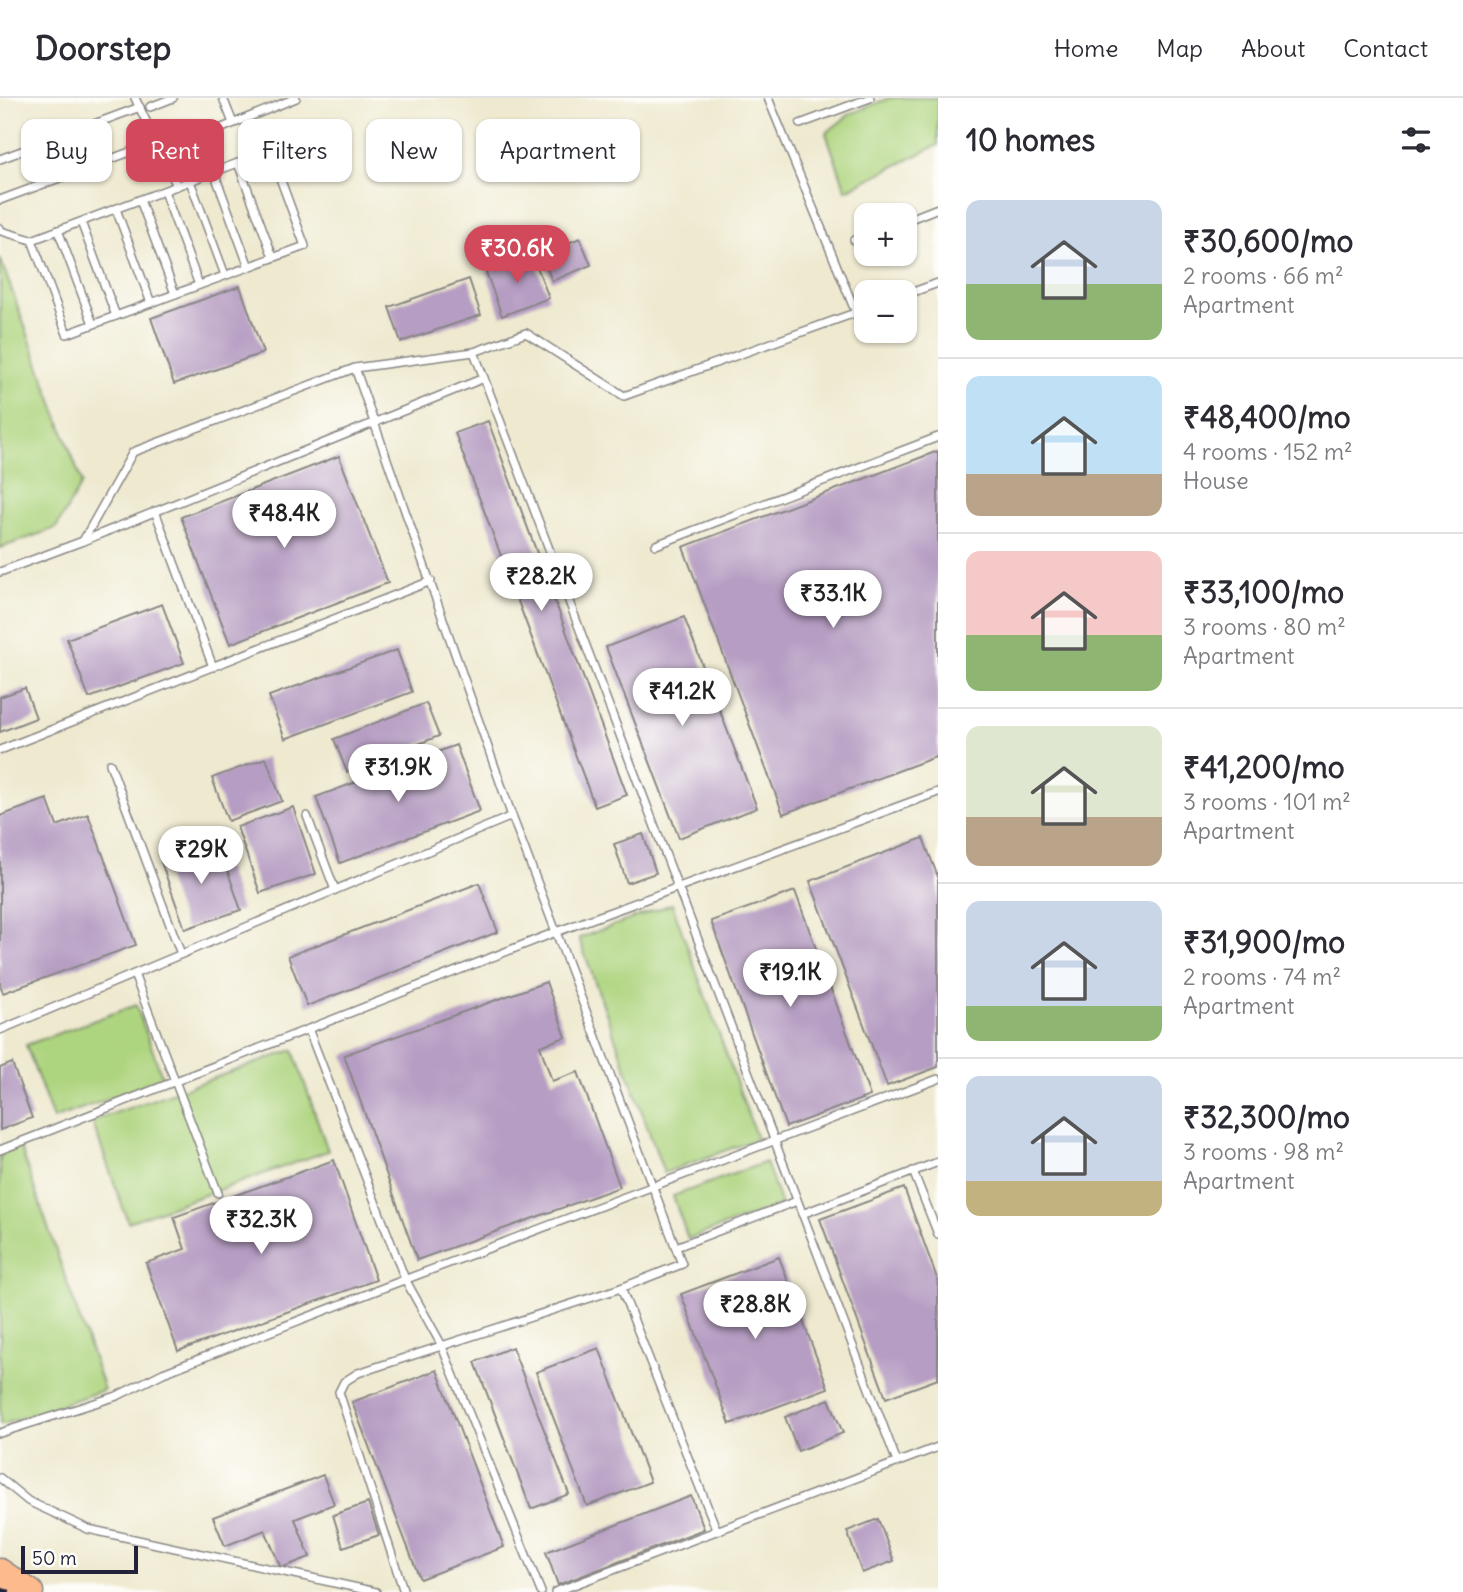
<!DOCTYPE html>
<html lang="en">
<head>
<meta charset="utf-8">
<style>
	body { margin:0; font-family:Delius,sans-serif; background:#f7f7f7; color:#2b2b33; height:100vh; display:flex; flex-direction:column; font-size:26px; white-space:nowrap }
	* { box-sizing:border-box; margin:0 }
	p { font-size:23px; color:#7c7c81 }
	.icon { flex:none; width:38px; height:38px; fill:none; stroke:currentColor; stroke-width:2; stroke-linecap:round; stroke-linejoin:round }
	.map { position:relative; flex:1; overflow:hidden }
	.sheet { display:flex; flex-direction:column; background:#fff; width:525px }
	.sheet>* { flex:none }
	.hud { position:absolute; left:21px; top:21px; width:665px; height:63px; display:flex; gap:14px }
	.controls { position:absolute; left:854px; top:105px; display:grid; gap:14px }
	.controls a { display:grid; place-items:center; width:63px; height:63px; border-radius:14px; background:#fff; box-shadow:0 2px 5px #0004; font-size:35px }
	.scale { position:absolute; left:21px; bottom:18px; width:117px; box-sizing:border-box; padding-left:7px; border:4px solid #22223b; border-top:0; font-size:19px; line-height:24px; white-space:nowrap; color:#22223b; -webkit-text-stroke:5px #fdfcf7; paint-order:stroke }
	.price { position:absolute; translate:-50% -60px; padding:0 16px; border-radius:24px; background:#fff; color:#222; font-size:23px; line-height:46px; filter:drop-shadow(0 2px 4px #0008) }
	.price::after { content:''; position:absolute; left:50%; top:42px; width:21px; height:16px; margin-left:-10px; background:inherit; clip-path:polygon(0 0,100% 0,50% 100%) }
	.price.selected { background:#d1495b; color:#fff }
	ul { padding:0; list-style:none }
	li { display:flex; align-items:center; gap:21px; height:175px; padding:0 28px }
	li+li { border-top:2px solid #e1e1e2 }
	li span { display:grid; place-items:center; flex:none; width:196px; height:140px; border-radius:14px; color:#555 }
	li>.icon { margin-inline-start:auto }
	span .icon { width:84px; height:84px; fill:#fffc; stroke-width:1 }
	li b { font-size:30px }
	h2 { display:flex; justify-content:space-between; align-items:center; height:84px; padding:0 28px; font-size:30px }
	.chip { padding:0 24px; border-radius:14px; background:#fff; box-shadow:0 2px 5px #0004; font-size:24px; line-height:63px }
	.chip.selected { background:#d1495b; color:#fff }
	header { display:flex; align-items:center; gap:42px; box-sizing:border-box; height:98px; padding:0 35px; background:#fff; border-bottom:2px solid #e1e1e2 }
	header strong { font-size:33px }
	nav { display:flex; gap:38px; margin-inline-start:auto; font-size:24px }
	main { display:flex; flex:1; min-height:0 }
	.map>svg:first-child { display:block }
	.green { fill:#add47e; stroke:#687b5c; stroke-width:2 }
	.building { fill:#b69dc3 }
	.lines { fill:none; stroke-linecap:round; stroke-linejoin:round }
	.service-casing { stroke:#888685; stroke-width:10 }
	.trunk-casing { stroke:#888685; stroke-width:27 }
	.service { stroke:#fff; stroke-width:7 }
	.trunk { stroke:#fcba8d; stroke-width:24 }
	.rail { stroke:#22223b; stroke-width:4.5; stroke-dasharray:10 5; stroke-linecap:butt }
</style>
</head>
<body>
<header>
<strong>Doorstep</strong>
<nav><a>Home</a><a>Map</a><a>About</a><a>Contact</a></nav>
</header>
<main>
<div class="map">
<svg width="938" height="1494" viewBox="0 0 938 1494">
	<rect width="100%" height="100%" fill="#fdfcf7"/>
	<filter id="ink" filterUnits="userSpaceOnUse"><feTurbulence type="fractalNoise" baseFrequency=".0143" numOctaves="2"/><feDisplacementMap in="SourceGraphic" scale="14" xChannelSelector="R" yChannelSelector="G"/><feConvolveMatrix kernelMatrix="1 2 1 2 8 2 1 2 1" color-interpolation-filters="sRGB"/></filter>
	<filter id="wash" filterUnits="userSpaceOnUse"><feTurbulence type="fractalNoise" baseFrequency=".00686" numOctaves="4" result="noise"/><feDisplacementMap in="SourceGraphic" scale="28" xChannelSelector="R" yChannelSelector="G"/><feGaussianBlur stdDeviation="1.57" result="paint"/><feColorMatrix in="noise" values="0 0 0 0 0 0 0 0 0 0 0 0 0 0 0 0 0 1.4 0 .05"/><feComposite in="paint" operator="in"/></filter>
	<g filter="url(#wash)">
		<rect width="100%" height="100%" fill="#eee9cf"/>
		<g class="green">
			<path d="M889,0h49v47l-92,45 -20,-57 24,-19z"/>
			<path d="M0,160l82,225 -26,45 -56,20z"/>
			<path d="M672,806l85,235 -93,34 -85,-235z"/>
			<path d="M136,907l27,74 -110,40 -27,-74z"/>
			<path d="M293,952l35,101 -200,71 -36,-101z"/>
			<path d="M20,1048l84,244 -100,34h-4v-270z"/>
			<path d="M766,1064l15,43 -93,34 -15,-43z"/>
		</g>
		<g id="blocks">
			<g class="building">
				<path d="M580,140l11,27 -39,16 -11,-27z"/>
				<path d="M532,156l17,44 -47,18 -16,-44z"/>
				<path d="M469,181l12,36 -80,27 -12,-35z"/>
				<path d="M240,188l23,67 -89,31 -23,-66z"/>
				<path d="M488,323l139,374 -32,12 -140,-374z"/>
				<path d="M938,353v305l-155,58 -100,-267z"/>
				<path d="M339,358l49,127 -158,61 -49,-127z"/>
				<path d="M162,506l22,59 -95,35 -22,-59z"/>
				<path d="M684,519l73,191 -78,30 -73,-191z"/>
				<path d="M397,552l15,42 -127,47 -16,-43z"/>
				<path d="M25,590l11,30 -36,14v-35z"/>
				<path d="M426,605l13,33 -92,36 -13,-33z"/>
				<path d="M456,647l24,66 -140,52 -24,-66z"/>
				<path d="M266,660l16,43 -54,20 -16,-43z"/>
				<path d="M47,701l10,27 31,-12 48,131 -133,48 -3,-9v-168z"/>
				<path d="M293,709l23,67 -56,19 -23,-66z"/>
				<path d="M643,736l13,39 -29,10 -13,-39z"/>
				<path d="M923,740l15,39v190l-51,19 -77,-205z"/>
				<path d="M218,745l23,67 -56,19 -24,-67z"/>
				<path d="M479,785l19,49 -191,74 -19,-50z"/>
				<path d="M795,793l75,205 -84,31 -75,-206z"/>
				<path d="M546,884l20,55 -26,9 12,35 26,-9 42,115 -203,73 -73,-205z"/>
				<path d="M12,965l20,55 -32,12v-62z"/>
				<path d="M334,1062l42,120 -198,71 -32,-88 39,-14 -11,-32z"/>
				<path d="M904,1090l34,93v98l-52,19 -66,-179z"/>
				<path d="M779,1159l49,131 -98,36 -49,-130z"/>
				<path d="M512,1249l57,147 -38,15 -56,-147z"/>
				<path d="M599,1250l51,134 -63,24 -51,-134z"/>
				<path d="M437,1272l67,177 -84,32 -68,-177z"/>
				<path d="M829,1301l14,34 -45,18 -13,-34z"/>
				<path d="M323,1377l11,29 -39,15 15,38 -29,11 -16,-38 -40,16 -12,-29z"/>
				<path d="M691,1398l13,33 -146,56 -12,-33z"/>
				<path d="M368,1405l11,32 -36,12 -10,-32z"/>
				<path d="M878,1421l16,42 -32,12 -15,-42z"/>
			</g>
		</g>
	</g>
	<g filter="url(#ink)">
		<use href="#blocks" fill-opacity="0" stroke="#888685" stroke-width="2"/>
		<g class="lines">
			<g class="service-casing">
				<g id="service">
					<path d="M135,0l42,88"/>
					<path d="M223,0l10,25"/>
					<path d="M768,0l88,215"/>
					<path d="M150,9l23,-9"/>
					<path d="M800,26l70,-26"/>
					<path d="M163,54l133,-54"/>
					<path d="M0,61l140,-52"/>
					<path d="M238,65l35,94"/>
					<path d="M214,74l35,95"/>
					<path d="M190,83l35,94"/>
					<path d="M164,93l35,94"/>
					<path d="M0,102l157,-58"/>
					<path d="M140,102l35,94"/>
					<path d="M116,111l35,94"/>
					<path d="M905,123l33,-13"/>
					<path d="M81,124l35,94"/>
					<path d="M0,130l1,3 31,9 238,-89 35,95 -238,88 -35,-94"/>
					<path d="M58,132l35,94"/>
					<path d="M854,142l12,-4"/>
					<path d="M905,197l33,-12"/>
					<path d="M474,254l423,1110"/>
					<path d="M355,270l157,448 170,448 -61,24 96,243"/>
					<path d="M155,413l58,156"/>
					<path d="M83,443l401,-163"/>
					<path d="M656,447l282,-108"/>
					<path d="M0,474l83,-31 50,-89 222,-84 119,-16 52,-19 98,63 242,-87"/>
					<path d="M0,652l431,-169"/>
					<path d="M110,666l71,190"/>
					<path d="M307,718l28,74"/>
					<path d="M134,876l84,219"/>
					<path d="M0,932l512,-214"/>
					<path d="M309,933l96,248 36,65 100,248"/>
					<path d="M0,1052l556,-218 382,-140"/>
					<path d="M913,1073l25,63"/>
					<path d="M802,1116l136,-52"/>
					<path d="M676,1149l121,-46"/>
					<path d="M0,1335l117,-37 46,-23 225,-87 550,-207"/>
					<path d="M0,1380l28,23 60,28 288,63"/>
					<path d="M404,1494l-65,-200 5,-10 14,-9 263,-85"/>
					<path d="M555,1494l383,-145"/>
				</g>
			</g>
			<g class="trunk-casing">
				<path id="trunk" d="M0,1473l31,21"/>
			</g>
			<use href="#service" class="service"/>
			<use href="#trunk" class="trunk"/>
			<path class="rail" d="M0,1492l10,2"/>
		</g>
	</g>
</svg>
<div class="controls">
<a>+</a>
<a>−</a>
</div>
<div class="scale">50 m</div>
<b class="price selected" style="left:517px;top:187px">₹30.6K</b>
<b class="price" style="left:284px;top:452px">₹48.4K</b>
<b class="price" style="left:541px;top:515px">₹28.2K</b>
<b class="price" style="left:833px;top:532px">₹33.1K</b>
<b class="price" style="left:682px;top:630px">₹41.2K</b>
<b class="price" style="left:398px;top:706px">₹31.9K</b>
<b class="price" style="left:201px;top:788px">₹29K</b>
<b class="price" style="left:790px;top:911px">₹19.1K</b>
<b class="price" style="left:261px;top:1158px">₹32.3K</b>
<b class="price" style="left:755px;top:1243px">₹28.8K</b>
<div class="hud">
<a class="chip">Buy</a>
<a class="chip selected">Rent</a>
<a class="chip">Filters</a>
<a class="chip">New</a>
<a class="chip">Apartment</a>
</div>
</div>
<section class="sheet">
<h2>10 homes<svg class="icon" aria-label="filters" viewBox="0 0 24 24"><path d="M4 7h16M4 17h16"/><circle cx="9" cy="7" r="2"/><circle cx="15" cy="17" r="2"/></svg></h2>
<ul>
<li><span style="background:linear-gradient(#c9d6e8 60%,#8fb573 0)"><svg class="icon" aria-label="home" viewBox="0 0 24 24"><path d="M3 11l9-7 9 7M6 9v11h12V9"/></svg></span><div><b>₹30,600/mo</b><p>2 rooms · 66 m²</p><p>Apartment</p></div></li>
<li><span style="background:linear-gradient(#bfe0f5 70%,#b9a48a 0)"><svg class="icon" aria-label="home" viewBox="0 0 24 24"><path d="M3 11l9-7 9 7M6 9v11h12V9"/></svg></span><div><b>₹48,400/mo</b><p>4 rooms · 152 m²</p><p>House</p></div></li>
<li><span style="background:linear-gradient(#f6c9c9 60%,#8fb573 0)"><svg class="icon" aria-label="home" viewBox="0 0 24 24"><path d="M3 11l9-7 9 7M6 9v11h12V9"/></svg></span><div><b>₹33,100/mo</b><p>3 rooms · 80 m²</p><p>Apartment</p></div></li>
<li><span style="background:linear-gradient(#dfe7d0 65%,#b9a48a 0)"><svg class="icon" aria-label="home" viewBox="0 0 24 24"><path d="M3 11l9-7 9 7M6 9v11h12V9"/></svg></span><div><b>₹41,200/mo</b><p>3 rooms · 101 m²</p><p>Apartment</p></div></li>
<li><span style="background:linear-gradient(#c9d6e8 75%,#8fb573 0)"><svg class="icon" aria-label="home" viewBox="0 0 24 24"><path d="M3 11l9-7 9 7M6 9v11h12V9"/></svg></span><div><b>₹31,900/mo</b><p>2 rooms · 74 m²</p><p>Apartment</p></div></li>
<li><span style="background:linear-gradient(#c9d6e8 75%,#c2b280 0)"><svg class="icon" aria-label="home" viewBox="0 0 24 24"><path d="M3 11l9-7 9 7M6 9v11h12V9"/></svg></span><div><b>₹32,300/mo</b><p>3 rooms · 98 m²</p><p>Apartment</p></div></li>
</ul>
</section>
</main>
</body>
</html>
